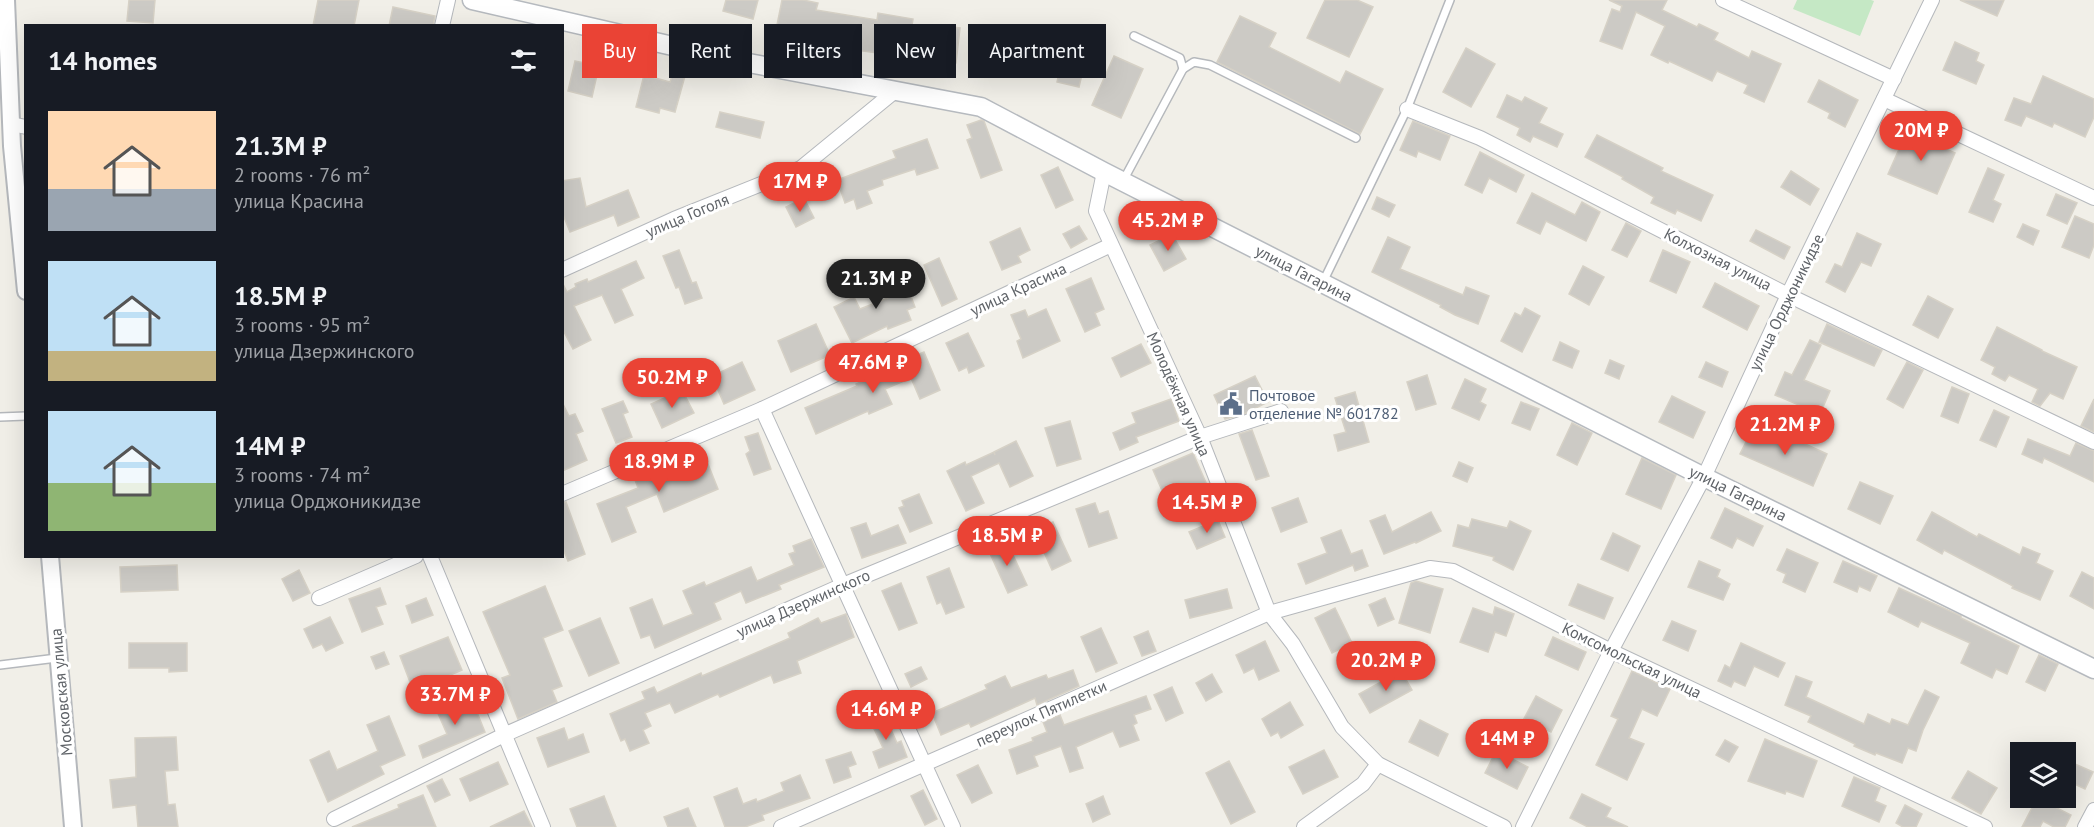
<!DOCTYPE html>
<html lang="en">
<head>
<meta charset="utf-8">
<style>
	body { margin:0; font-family:"PT Sans",sans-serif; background:#20242c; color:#f1f3f6; height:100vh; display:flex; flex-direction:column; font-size:22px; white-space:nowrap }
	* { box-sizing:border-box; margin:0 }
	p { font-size:20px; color:#9ea1a6 }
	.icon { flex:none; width:33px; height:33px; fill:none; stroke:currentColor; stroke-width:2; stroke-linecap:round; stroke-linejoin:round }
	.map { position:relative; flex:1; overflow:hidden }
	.panel { position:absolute; left:24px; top:24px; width:540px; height:534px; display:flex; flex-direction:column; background:#171b24; border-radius:0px; box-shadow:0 6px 24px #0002 }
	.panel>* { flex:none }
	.banner { position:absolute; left:582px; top:24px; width:570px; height:54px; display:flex; gap:12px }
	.buttons { position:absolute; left:2010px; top:742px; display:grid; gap:12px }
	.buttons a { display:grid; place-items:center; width:66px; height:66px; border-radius:0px; background:#171b24; box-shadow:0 6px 24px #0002; font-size:30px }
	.price { position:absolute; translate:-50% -51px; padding:0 14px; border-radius:21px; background:#ea4335; color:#fff; font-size:20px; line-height:39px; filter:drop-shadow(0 2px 3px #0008) }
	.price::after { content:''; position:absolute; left:50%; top:36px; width:18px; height:14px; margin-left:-9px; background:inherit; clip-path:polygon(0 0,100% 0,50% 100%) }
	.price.selected { background:#222; color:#fff }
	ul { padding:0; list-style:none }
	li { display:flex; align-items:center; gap:18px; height:150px; padding:0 24px }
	li span { display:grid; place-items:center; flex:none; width:168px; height:120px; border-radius:0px; color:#555 }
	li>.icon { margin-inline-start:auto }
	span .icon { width:72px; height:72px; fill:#fffc; stroke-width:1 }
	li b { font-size:26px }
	h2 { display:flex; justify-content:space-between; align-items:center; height:72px; padding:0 24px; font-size:26px }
	.pill { padding:0 21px; border-radius:0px; background:#171b24; box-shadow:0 6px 24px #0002; font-size:21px; line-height:54px }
	.pill.selected { background:#ea4335; color:#fff }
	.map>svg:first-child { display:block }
	.green { fill:#c5e8c5 }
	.building { fill:#cccac5; stroke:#d6d1c6; stroke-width:1.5 }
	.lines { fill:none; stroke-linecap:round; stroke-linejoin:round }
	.service-casing { stroke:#b5b8bc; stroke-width:10 }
	.minor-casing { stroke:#b5b8bc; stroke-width:16 }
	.tertiary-casing { stroke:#b5b8bc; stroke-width:20 }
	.secondary-casing { stroke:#b6babf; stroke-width:21 }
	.service { stroke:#fff; stroke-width:7 }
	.minor { stroke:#fff; stroke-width:14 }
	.tertiary { stroke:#fff; stroke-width:16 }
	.secondary { stroke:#fff; stroke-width:18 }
	.labels { text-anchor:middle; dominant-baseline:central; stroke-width:6; stroke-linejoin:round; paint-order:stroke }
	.street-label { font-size:16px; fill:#5f6368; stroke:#fff }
	.service-label { font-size:16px; fill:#4e5e75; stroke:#fff; text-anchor:start }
</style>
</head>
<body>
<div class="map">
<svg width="2094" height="827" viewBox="0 0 2094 827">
	<rect width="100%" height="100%" fill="#f1efe8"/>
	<path class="green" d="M1797,0h74l3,1 -14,35 -67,-27z"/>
	<g class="building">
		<path d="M129,0h26l-2,23 -26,-2z"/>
		<path d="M318,0h41l-5,26h-41z"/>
		<path d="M726,0h32l-5,19 -30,-8z"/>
		<path d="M782,0h21l15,3 -2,7 61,10 1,-7 35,6 -4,24 -8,-2 -2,15 -72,-10 1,-7 -52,-9z"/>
		<path d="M1325,0h32l16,7 -24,50 -42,-19z"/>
		<path d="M1609,0h58l-5,10 35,17 2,-3 19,9 -4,7 35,18 3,-7 29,13 -17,38 -20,-9 4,-8 -31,-14 -5,10 -43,-20 -1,2 -17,-8 14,-29 -29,-14 -14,37 -22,-8 12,-32 8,3 2,-6z"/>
		<path d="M1960,0h44l-7,16z"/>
		<path d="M393,7l42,9 -2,10h-44z"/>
		<path d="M1240,16l36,17 -7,14 71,36 6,-12 37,18 -23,45 -143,-72z"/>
		<path d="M936,25l24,3 -4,35 -24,-3z"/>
		<path d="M994,29l20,2 -5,41 -19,-2z"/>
		<path d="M1955,42l24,11 -3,8 8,4 -8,19 -33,-14z"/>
		<path d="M1065,48l22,5 -8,34 -22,-5z"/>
		<path d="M1466,48l29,16 -24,43 -28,-15z"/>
		<path d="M1114,56l29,13 -22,49 -29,-13z"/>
		<path d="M575,61l24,5 -7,31 -24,-6z"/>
		<path d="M673,73l12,3 -10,36 -15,-4 -1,5 -23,-6 8,-32 26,7z"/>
		<path d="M2043,76l51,23v18l-9,20 -31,-14 -2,4 -26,-11 -5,10 -16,-6 9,-22 17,6z"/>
		<path d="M1819,80l39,20 -13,27 -17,-9 2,-5 -22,-11z"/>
		<path d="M1507,95l15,7 3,-5 22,11 -8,15 24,11 -6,13 -24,-11 -3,6 -13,-7 3,-7 -23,-11z"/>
		<path d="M720,112l44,10 -4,16 -44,-11z"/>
		<path d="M981,120l3,1 18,49 -21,8 -14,-38 5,-2 -5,-13z"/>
		<path d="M1413,121l37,15 -10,24 -22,-9 -2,6 -16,-7z"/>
		<path d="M1908,129l18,8 -1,3 30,13 -18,41 -49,-20z"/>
		<path d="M1597,135l66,33 -2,3 52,24 -12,26 -24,-11 -2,4 -24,-11 3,-6 -32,-18 1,-2 -38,-20z"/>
		<path d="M927,139l11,29 -21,7 -2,-6 -33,11 1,5 -16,6 5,12 -15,6 -3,-10 -9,4 -8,-23 59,-22 -3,-7z"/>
		<path d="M1480,152l44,23 -8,17 -27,-14 -7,15 -17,-8z"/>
		<path d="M1058,167l15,33 -17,8 -15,-33z"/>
		<path d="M1988,168l16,7 -11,25 8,4 -8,18 -24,-10z"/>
		<path d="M1791,171l28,18 -9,16 -29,-18z"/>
		<path d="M580,178l6,29 42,-17 11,27 -21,9 -4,-11 -44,17 -8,-20v-31z"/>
		<path d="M1532,193l43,22 7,-13 18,10 -14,29 -40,-20 -6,13 -23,-11z"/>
		<path d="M2056,194l21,9 -10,21 -20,-9z"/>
		<path d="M1377,197l18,8 -6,12 -17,-8z"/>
		<path d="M804,198l10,20 -18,9 -10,-20z"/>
		<path d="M2075,216l19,8v21l-5,13 -27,-11z"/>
		<path d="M1626,223l15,8 -14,26 -15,-7z"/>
		<path d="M2023,224l16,7 -6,14 -16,-8z"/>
		<path d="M1079,226l8,13 -16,9 -8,-14z"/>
		<path d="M1020,228l10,22 -12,6 3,6 -19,8 -12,-28z"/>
		<path d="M1756,230l34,17 -6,12 -34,-18z"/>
		<path d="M1857,233l24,11 -10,22 -10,-4 -16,30 -19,-10 9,-18 7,3z"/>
		<path d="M1172,234l14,25 -22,12 -14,-26z"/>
		<path d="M1388,237l22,10 -10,22 63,26 3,-8 23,9 -11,28 -23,-9 -15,-8 1,-2 -69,-33z"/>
		<path d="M679,250l13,33 4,-1 6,16 -17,6 -6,-17 -3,1 -13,-32z"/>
		<path d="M1663,250l27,12 -14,31 -26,-12z"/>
		<path d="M939,258l18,41 -15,7 -18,-41z"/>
		<path d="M636,261l8,17 -23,11 12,26 -18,8 -13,-28 -28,11 17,34 -18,9 -11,-21v-46l5,10 9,-5 -1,-3 12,-5 1,3z"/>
		<path d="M1583,266l21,11 -15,28 -20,-11z"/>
		<path d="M891,267l10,27 8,-3 6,16 -8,3 4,10 -23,9 -1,-3 -35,17 -18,-36 20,-10 6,12 28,-11 -10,-27z"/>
		<path d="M1091,278l13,31 -9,4 5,12 -15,7 -19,-43z"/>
		<path d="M1715,283l44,23 -12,24 -44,-23z"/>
		<path d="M1928,296l25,13 -15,29 -25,-13z"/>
		<path d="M1525,308l15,8 -18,36 -21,-11 14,-28 6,3z"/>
		<path d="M1046,309l14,32 -37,17 -6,-17 4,-2 -10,-24 14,-5 3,7z"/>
		<path d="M816,324l14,31 -39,17 -13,-31z"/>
		<path d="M1827,324l55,26 -8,16 -55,-24z"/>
		<path d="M1997,327l45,23v1l35,16 -14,32 -13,-6 -10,13 -8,-4 6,-13 -29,-14 -4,6 -13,-7 3,-7 -14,-7z"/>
		<path d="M968,333l16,33 -15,7 -2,-6 -8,4 -13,-28z"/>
		<path d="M1810,340l11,5 -17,35 26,11 -10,23 -45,-19 10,-23 7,3z"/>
		<path d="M1560,342l19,9 -7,17 -19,-8z"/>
		<path d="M1141,344l10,19 -30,14 -9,-19z"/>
		<path d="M924,352l16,38 -20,9 -9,-21 -26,11 7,15 -23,10 -1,-3 -52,23 -11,-26 52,-22 -1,-2 38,-17 -1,-2z"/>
		<path d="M1610,360l14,6 -5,13 -14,-6z"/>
		<path d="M742,362l13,28 -31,14 -12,-28z"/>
		<path d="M1706,362l22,10 -6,15 -23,-10z"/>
		<path d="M1907,362l16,8 -20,38 -16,-9z"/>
		<path d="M1427,375l9,29 -20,6 -9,-28z"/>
		<path d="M1255,376l13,26 -22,11 -21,6 -11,-24z"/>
		<path d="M1465,379l21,10 -6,13 6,3 -7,15 -27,-12z"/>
		<path d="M1952,387l17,7 -11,29 -17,-7z"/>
		<path d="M682,390l12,23 -32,15 -11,-24z"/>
		<path d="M1355,392l14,50 -31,9 -4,-16 12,-3 -11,-34z"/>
		<path d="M1672,396l33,16 -12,26 -34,-16z"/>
		<path d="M1171,399l8,22 -43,16 2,5 -18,8 -7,-17 23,-10 -4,-10z"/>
		<path d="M2094,399v33l-13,-6z"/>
		<path d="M623,401l5,11 -5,2 9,23 -16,6 -14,-34z"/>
		<path d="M562,402l7,14 6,-2 8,17 -7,3 11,26 -25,11z"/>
		<path d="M1521,402l18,7 -9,21 -18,-7z"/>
		<path d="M1994,410l15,7 -13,30 -16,-7z"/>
		<path d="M1070,421l11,38 -24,7 -12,-38z"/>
		<path d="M1572,423l20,10 -15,32 -20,-10z"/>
		<path d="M1753,428l36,18 3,-8 35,16 -14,32 -73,-32z"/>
		<path d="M1252,430l17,46 -13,4 -17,-46z"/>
		<path d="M758,433l13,36 -17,6 -8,-21 4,-3 -5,-14z"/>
		<path d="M2028,439l42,17 6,-13 18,8v31l-50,-24 -2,5 -20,-9z"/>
		<path d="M1016,441l17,35 -23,11 -11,-24 -28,13 13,27 -18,8 -19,-40 18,-9 1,3 28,-13 1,3 -1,-3z"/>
		<path d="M1193,453l18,41 -40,17 -18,-41z"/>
		<path d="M704,454l14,35 -54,23 -7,-18 -31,13 10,25 -24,10 -15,-38 41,-16 -3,-8 50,-21 1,3z"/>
		<path d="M1642,458l34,17 -15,34 -35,-15z"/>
		<path d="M1459,462l14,6 -6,14 -14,-6z"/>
		<path d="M1860,482l33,14 -13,28 -32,-15z"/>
		<path d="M919,494l13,29 -22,9 -11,-24 5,-2 -2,-5z"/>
		<path d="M1298,498l9,24 -26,10 -9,-24z"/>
		<path d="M566,502l19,52 -17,7 -6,-15v-43z"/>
		<path d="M1095,503l4,11 9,-3 9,27 -28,9 -13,-38z"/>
		<path d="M1725,508l38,18 -10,20 -16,-8 -5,10 -21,-10z"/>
		<path d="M1431,512l10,19 -25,12 -1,-1 -31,12 -14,-33 15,-6 7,17z"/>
		<path d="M1932,512l45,25 2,-3 41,21 3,-8 17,7 -4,9 17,8 -13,29 -28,-12 1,-2 -69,-36 -2,4 -25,-14z"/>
		<path d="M1472,519l35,9 3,-7 21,10 -18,39 -20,-10 1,-3 -41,-11 5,-21 11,3z"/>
		<path d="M1218,520l7,17 -28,12 -8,-17z"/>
		<path d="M1053,522l18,39 -19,9 -18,-40z"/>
		<path d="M866,523l5,13 27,-11 8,18 -44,15 -11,-30z"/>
		<path d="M1341,530l10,24 11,-4 6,16 -13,5 -2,-6 -47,19 -8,-20 29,-11 -6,-15z"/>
		<path d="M1613,533l27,13 -12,25 -27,-12z"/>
		<path d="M811,539l13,28 -45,18 2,4 -35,14 -5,-12 -27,12 7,16 -66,29 -5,-13 -9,3 -11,-30 22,-9 11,27 30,-12 -10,-23 21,-9 2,4 45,-19 6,14 37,-16 -5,-11 6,-2 -2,-6z"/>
		<path d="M1006,540l21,45 -19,8 -20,-44z"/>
		<path d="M1787,549l31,14 -13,29 -22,-10 3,-8 -9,-4z"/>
		<path d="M1699,561l21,9 -3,7 13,7 -7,16 -35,-13z"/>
		<path d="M1843,561l34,15 -7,15 -11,-5 -2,6 -23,-10z"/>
		<path d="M177,565l1,25 -57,2 -1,-25z"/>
		<path d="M949,568l15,39 -18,7 -5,-12 -4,2 -10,-27z"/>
		<path d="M299,570l11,23 -17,8 -11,-22z"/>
		<path d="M2082,572l12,6v31l-24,-13z"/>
		<path d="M1416,581l27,8 -13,44 -31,-10 12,-40z"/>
		<path d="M901,583l16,40 -18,7 -17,-39z"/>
		<path d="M1578,584l35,14 -9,21 -35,-14z"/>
		<path d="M545,586l18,44 -20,8 19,48 -10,4 5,12 -39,17 -16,-41 8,-3 -27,-63z"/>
		<path d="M380,588l6,16 -10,3 7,17 -21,8 -13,-33z"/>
		<path d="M1899,588l62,28v2l58,28 -12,28 -11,-5 -4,9 -31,-15 9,-20 -49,-22 -3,6 -30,-15z"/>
		<path d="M1227,589l5,19 -42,10 -5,-18z"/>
		<path d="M426,598l7,17 -21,8 -6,-17z"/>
		<path d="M1385,598l9,21 -16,7 -9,-21z"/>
		<path d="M1495,607l19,7 -8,22 -11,-4 -7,20 -28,-10 13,-34 20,7z"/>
		<path d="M1335,608l17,35 -20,10 -17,-35z"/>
		<path d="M846,614l8,23 -57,24 4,12 -27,10 -3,-8 -51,22 -2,-3 -43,19 -5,-10 -25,10 6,13 -8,4 6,13 -19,8 -5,-12 -4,2 -11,-27 35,-15 -3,-7 12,-5 3,6 44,-20 1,3 88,-38 -2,-5 30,-15 3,5z"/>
		<path d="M330,617l13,26 -17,8 -4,-7 -9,4 -9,-19z"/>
		<path d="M600,618l19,45 -30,13 -20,-45z"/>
		<path d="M1672,621l24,10 -8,20 -25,-11z"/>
		<path d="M1101,628l16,35 -21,9 -15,-35z"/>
		<path d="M1148,631l8,20 -14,5 -8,-19z"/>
		<path d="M448,637l14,33 -33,14 -4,-8 -15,6 -10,-26z"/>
		<path d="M1553,637l33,15 -8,18 -33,-15z"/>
		<path d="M1265,641l14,30 -20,9 -5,-12 -10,5 -8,-18z"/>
		<path d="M129,643h58v28l-18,1v-4h-40z"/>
		<path d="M1741,643l44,20 -7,14 -24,-11 -9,20 -11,-5 -3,6 -13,-6 7,-16 5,3z"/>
		<path d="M384,652l5,12 -13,5 -5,-12z"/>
		<path d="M2039,655l19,9 -13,27 -19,-9z"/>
		<path d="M921,667l6,12 -16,8 -6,-13z"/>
		<path d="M1073,670l6,16 -42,19 -2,-7 -64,29 -2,-4 -28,12 -9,-22 55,-24 -2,-4 20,-9 6,12 35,-13 2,4z"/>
		<path d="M1401,671l11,19 -42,23 -11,-19z"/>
		<path d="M1632,671l38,18 -13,27 -15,-7 -13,29 15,6 -17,36 -31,-15 22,-46 -7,-3z"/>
		<path d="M1212,674l10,18 -16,9 -10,-18z"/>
		<path d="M1796,676l16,6 -6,15 58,27 4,-10 22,10 2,-5 16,6 17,-35 14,7 -16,33 -7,21 -8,-3 -6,15 -26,-10 -1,2 -21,-9 1,-2 -47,-22 3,-6 -26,-11z"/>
		<path d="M1172,687l11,26 -17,8 -12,-26z"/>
		<path d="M470,695l15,37 -62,26 -4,-12 28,-12 -11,-25z"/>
		<path d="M1146,696l5,13 -17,6 3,8 -4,2 6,15 -19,7 -7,-16 -37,16 7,21 -13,4 -9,-26 -27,10 4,10 -21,8 -8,-24 24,-9 -1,-3 15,-6 -4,-10 17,-7 4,10z"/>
		<path d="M1536,696l26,14 -11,22 -14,-7 -5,10 -13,-7z"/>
		<path d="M1290,702l13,23 -22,13 -3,-6 -7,4 -9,-17z"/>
		<path d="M882,709l15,34 4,-2 6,16 -28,11 -6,-16 10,-4 -15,-32z"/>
		<path d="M389,716l16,39 -25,11 4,8 -56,28 -18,-42 19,-9 8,19 41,-19 -11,-26z"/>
		<path d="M1420,720l28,14 -10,22 -29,-14z"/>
		<path d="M564,728l4,12 15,-6 6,18 -41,15 -11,-29z"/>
		<path d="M176,737l2,33 -13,1 3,34 7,-1 3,23h-40l-2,-22 -23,3 -3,-28 26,-3 -1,-39z"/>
		<path d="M1765,739l52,22 -14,36 -17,-6 -1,3 -37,-13z"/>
		<path d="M1725,740l13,7 -9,15 -13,-7z"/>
		<path d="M1324,750l14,27 -35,17 -14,-27z"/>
		<path d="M1496,751l32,16 -11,22 -32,-16z"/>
		<path d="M851,752l5,12 -8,3 3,10 -17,6 -8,-23z"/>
		<path d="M2066,760l27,12 -8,17 -19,-9z"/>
		<path d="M1229,761l26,51 -24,12 -25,-51z"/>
		<path d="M498,762l10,22 -38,17 -10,-22z"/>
		<path d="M978,765l14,28 -20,10 -15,-28z"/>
		<path d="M1968,771l29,17 -16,26 -29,-16z"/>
		<path d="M800,775l10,23 -48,17 2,5 -19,7h-20l-11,-30 23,-9 6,16 13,-5 1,3 27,-11 -3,-8z"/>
		<path d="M1854,777l26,11 -5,13 11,5 -7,16 -37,-16z"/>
		<path d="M442,779l8,16 -15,7 -8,-16z"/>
		<path d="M923,790l14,29 -12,6 -14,-29z"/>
		<path d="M1582,794l29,14 -5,9 22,10h-40l-18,-9z"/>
		<path d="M423,795l13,32h-84l47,-19 -1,-3z"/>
		<path d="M604,796l12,31h-39l-7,-18z"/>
		<path d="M1103,796l7,18 -17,8 -7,-18z"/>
		<path d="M2037,798l34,17 -6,12h-11l-11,-6 -3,6h-18z"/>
		<path d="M1905,805l17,9 -6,13h-13l-7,-4z"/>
		<path d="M688,808l8,19h-28l-4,-10z"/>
		<path d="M524,811l8,16h-42z"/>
	</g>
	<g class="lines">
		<g class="service-casing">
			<g id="service">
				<path d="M1134,36l46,22 3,11"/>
				<path d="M1123,181l60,-112 11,-7 16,3 146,73"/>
				<path d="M1323,282l84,-173 43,-109"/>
				<path d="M0,417l26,-1"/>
				<path d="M0,665l57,-7"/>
			</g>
		</g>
		<g class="minor-casing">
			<g id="minor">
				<path d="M1723,0l171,79"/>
				<path d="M442,26l6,-26"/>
				<path d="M1884,99l210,99"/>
				<path d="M1407,109l73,29 308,157 306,147"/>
				<path d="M11,124l15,3"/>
				<path d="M1104,172l-8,39 104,226 69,176 24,31 49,83 36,37 126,63"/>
				<path d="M562,270l112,-51 127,-51 94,-77"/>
				<path d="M762,409l191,418"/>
				<path d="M562,494l200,-85 349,-164"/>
				<path d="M430,556l113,271"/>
				<path d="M319,598l97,-42"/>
				<path d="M334,819l172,-85 337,-149 357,-148 81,-26"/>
				<path d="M781,827l488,-214 161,-45 23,3 158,80 374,176"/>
				<path d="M1304,827l59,-43 15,-20"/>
				<path d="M1523,827l88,-176 93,-174 84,-182 144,-295"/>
				<path d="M2085,827l9,-17"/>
			</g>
		</g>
		<g class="tertiary-casing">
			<g id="tertiary">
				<path d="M6,0l6,146 14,145"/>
				<path d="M50,556l23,271"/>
			</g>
		</g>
		<g class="secondary-casing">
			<path id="secondary" d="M472,0l266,61 243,46 123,65 600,305 390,192"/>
		</g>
		<use href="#service" class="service"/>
		<use href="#minor" class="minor"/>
		<use href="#tertiary" class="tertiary"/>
		<use href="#secondary" class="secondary"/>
	</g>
	<defs>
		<g id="civic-bare" transform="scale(1.8)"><path d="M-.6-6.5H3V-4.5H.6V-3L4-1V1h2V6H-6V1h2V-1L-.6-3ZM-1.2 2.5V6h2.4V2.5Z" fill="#5c6f8a" stroke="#fff" stroke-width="2.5" paint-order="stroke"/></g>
	</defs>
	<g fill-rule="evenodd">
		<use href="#civic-bare" x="1231" y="404"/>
	</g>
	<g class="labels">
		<g class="street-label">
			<text transform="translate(687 215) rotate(-23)">улица Гоголя</text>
			<text transform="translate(1718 259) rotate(27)">Колхозная улица</text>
			<text transform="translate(1304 273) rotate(27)">улица Гагарина</text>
			<text transform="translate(1018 289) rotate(-25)">улица Красина</text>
			<text transform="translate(1786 302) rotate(-64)">улица Орджоникидзе</text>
			<text transform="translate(1179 394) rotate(66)">Молодёжная улица</text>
			<text transform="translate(1738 493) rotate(26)">улица Гагарина</text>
			<text transform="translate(803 603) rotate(-24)">улица Дзержинского</text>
			<text transform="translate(1632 660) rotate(26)">Комсомольская улица</text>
			<text transform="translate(61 692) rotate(-95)">Московская улица</text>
			<text transform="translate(1041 713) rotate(-24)">переулок Пятилетки</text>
		</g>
		<g class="service-label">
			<text x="1249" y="395">Почтовое<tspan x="1249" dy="18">отделение № 601782</tspan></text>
		</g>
	</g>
</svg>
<div class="buttons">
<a><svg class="icon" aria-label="layers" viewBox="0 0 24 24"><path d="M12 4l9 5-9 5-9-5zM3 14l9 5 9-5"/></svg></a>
</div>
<b class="price" style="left:1921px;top:162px">20M ₽</b>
<b class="price" style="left:800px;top:213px">17M ₽</b>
<b class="price" style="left:1168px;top:252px">45.2M ₽</b>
<b class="price selected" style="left:876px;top:310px">21.3M ₽</b>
<b class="price" style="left:873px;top:394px">47.6M ₽</b>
<b class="price" style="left:672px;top:409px">50.2M ₽</b>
<b class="price" style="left:1785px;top:456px">21.2M ₽</b>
<b class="price" style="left:659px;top:493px">18.9M ₽</b>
<b class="price" style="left:1207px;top:534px">14.5M ₽</b>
<b class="price" style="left:1007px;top:567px">18.5M ₽</b>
<b class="price" style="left:1386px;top:692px">20.2M ₽</b>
<b class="price" style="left:455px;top:726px">33.7M ₽</b>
<b class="price" style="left:886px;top:741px">14.6M ₽</b>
<b class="price" style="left:1507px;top:770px">14M ₽</b>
<div class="banner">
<a class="pill selected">Buy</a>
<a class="pill">Rent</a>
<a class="pill">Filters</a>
<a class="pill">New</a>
<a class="pill">Apartment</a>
</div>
<section class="panel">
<h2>14 homes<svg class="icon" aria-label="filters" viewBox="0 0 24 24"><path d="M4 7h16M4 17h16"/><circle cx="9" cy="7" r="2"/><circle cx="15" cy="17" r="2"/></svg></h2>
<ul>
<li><span style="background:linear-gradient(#ffd9b3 65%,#9aa5b1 0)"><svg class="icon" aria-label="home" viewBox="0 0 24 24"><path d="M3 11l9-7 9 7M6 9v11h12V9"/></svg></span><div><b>21.3M ₽</b><p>2 rooms · 76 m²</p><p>улица Красина</p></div></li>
<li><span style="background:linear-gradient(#bfe0f5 75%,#c2b280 0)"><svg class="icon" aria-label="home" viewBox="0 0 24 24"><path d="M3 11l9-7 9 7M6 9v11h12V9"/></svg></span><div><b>18.5M ₽</b><p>3 rooms · 95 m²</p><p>улица Дзержинского</p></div></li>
<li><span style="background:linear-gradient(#bfe0f5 60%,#8fb573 0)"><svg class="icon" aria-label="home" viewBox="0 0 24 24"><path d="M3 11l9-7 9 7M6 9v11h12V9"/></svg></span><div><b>14M ₽</b><p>3 rooms · 74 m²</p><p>улица Орджоникидзе</p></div></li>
</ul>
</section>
</div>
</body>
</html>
